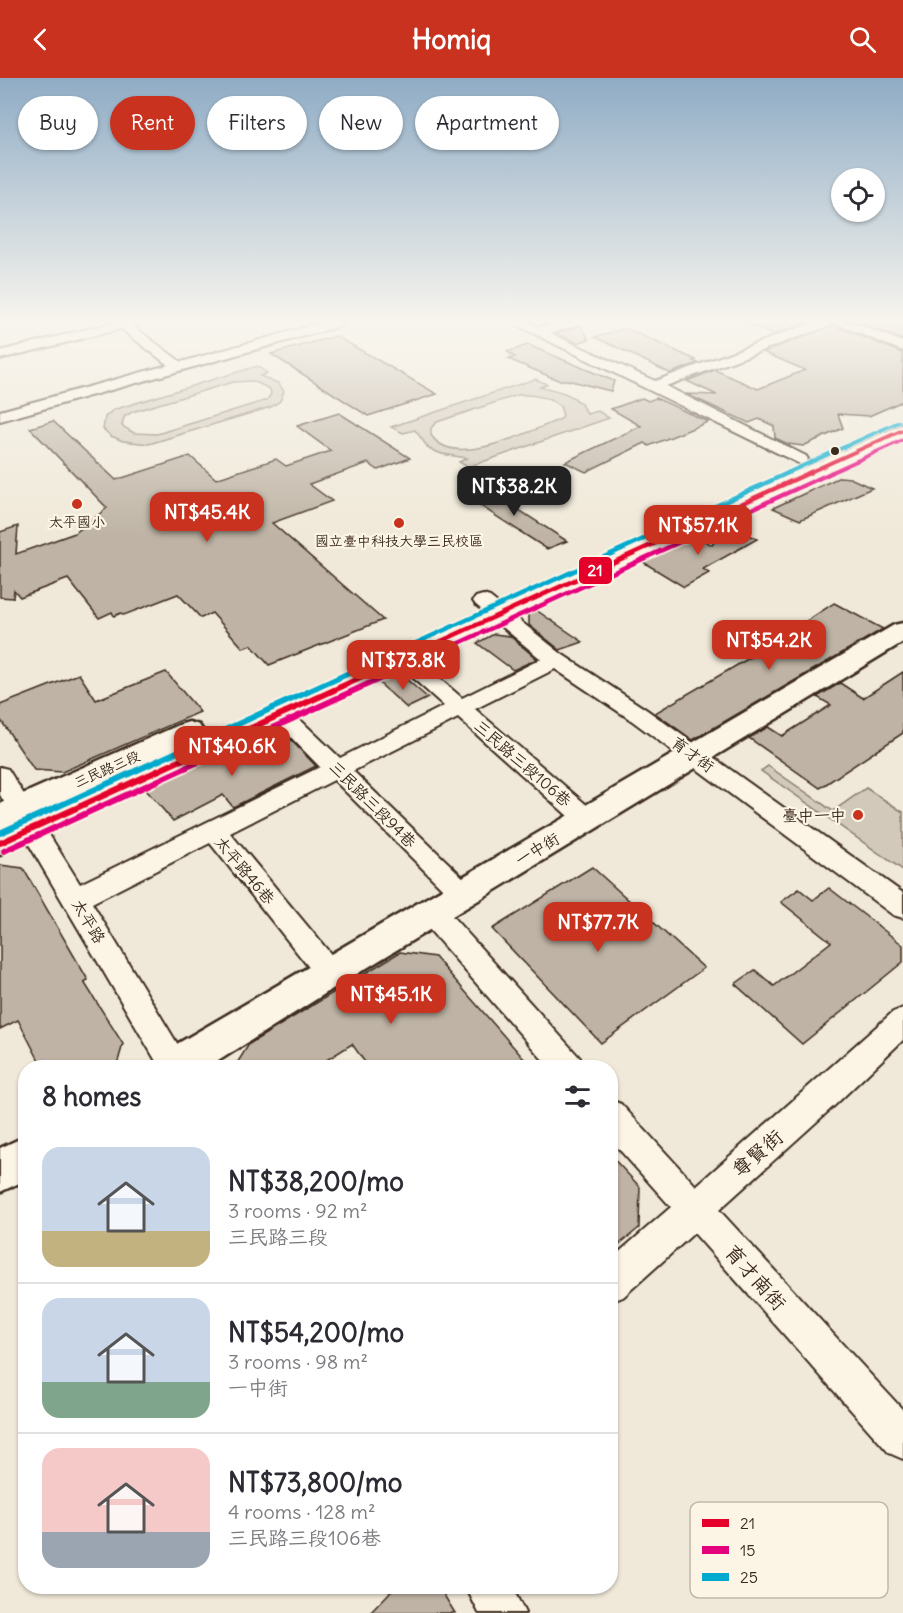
<!DOCTYPE html>
<html lang="en">
<head>
<meta charset="utf-8">
<style>
	body { margin:0; font-family:Delius,"LXGW WenKai TC",sans-serif; background:#f7f7f7; color:#2b2b33; height:100vh; display:flex; flex-direction:column; font-size:22px; white-space:nowrap }
	* { box-sizing:border-box; margin:0 }
	p { font-size:20px; color:#7c7c81 }
	.icon { flex:none; width:33px; height:33px; fill:none; stroke:currentColor; stroke-width:2; stroke-linecap:round; stroke-linejoin:round }
	.map { position:relative; flex:1; overflow:hidden }
	.sheet { position:absolute; left:18px; top:982px; width:600px; height:534px; display:flex; flex-direction:column; background:#fff; border-radius:24px; box-shadow:0 2px 4px #0004 }
	.sheet>* { flex:none }
	.hud { position:absolute; left:18px; top:18px; width:600px; height:54px; display:flex; gap:12px }
	.buttons { position:absolute; left:831px; top:90px; display:grid; gap:12px }
	.buttons a { display:grid; place-items:center; width:54px; height:54px; border-radius:50%; background:#fff; box-shadow:0 2px 4px #0004; font-size:30px }
	.price { position:absolute; translate:-50% -51px; padding:0 14px; border-radius:12px; background:#c8321e; color:#fff; font-size:20px; line-height:39px; filter:drop-shadow(0 2px 3px #0008) }
	.price::after { content:''; position:absolute; left:50%; top:36px; width:18px; height:14px; margin-left:-9px; background:inherit; clip-path:polygon(0 0,100% 0,50% 100%) }
	.price.current { background:#222; color:#fff }
	ul { padding:0; list-style:none }
	li { display:flex; align-items:center; gap:18px; height:150px; padding:0 24px }
	li+li { border-top:2px solid #e1e1e2 }
	li span { display:grid; place-items:center; flex:none; width:168px; height:120px; border-radius:18px; color:#555 }
	li>.icon { margin-inline-start:auto }
	span .icon { width:72px; height:72px; fill:#fffc; stroke-width:1 }
	li b { font-size:26px }
	h2 { display:flex; justify-content:space-between; align-items:center; height:72px; padding:0 24px; font-size:26px }
	.tag { padding:0 21px; border-radius:27px; background:#fff; box-shadow:0 2px 4px #0004; font-size:21px; line-height:54px }
	.tag.current { background:#c8321e; color:#fff }
	header { display:flex; justify-content:space-between; align-items:center; height:78px; padding:0 24px; background:#c8321e; color:#fff; font-size:27px; font-weight:700 }
	.map>svg:first-child { display:block }
	.green { fill:#d2c9ba; stroke:#867a6c; stroke-width:1.5; fill-rule:evenodd }
	.building { fill:#beb3a4; stroke:#3b2a1e; stroke-width:1.5 }
	.lines { fill:none; stroke-linecap:round; stroke-linejoin:round }
	.street-casing { stroke:#3b2a1e; stroke-width:4 }
	.secondary-casing { stroke:#3b2a1e; stroke-width:5 }
	.street { fill:#fcf5e5; fill-rule:evenodd }
	.secondary { fill:#fcf5e5; fill-rule:evenodd }
	.bus-1-far2-casing { stroke:#fcf5e5; stroke-width:6 }
	.bus-1-far1-casing { stroke:#fcf5e5; stroke-width:8 }
	.bus-1-casing { stroke:#fcf5e5; stroke-width:10 }
	.bus-2-far2-casing { stroke:#fcf5e5; stroke-width:6 }
	.bus-2-far1-casing { stroke:#fcf5e5; stroke-width:8 }
	.bus-2-casing { stroke:#fcf5e5; stroke-width:10 }
	.bus-3-far2-casing { stroke:#fcf5e5; stroke-width:6 }
	.bus-3-far1-casing { stroke:#fcf5e5; stroke-width:8 }
	.bus-3-casing { stroke:#fcf5e5; stroke-width:10 }
	.bus-1-far2 { stroke:#e4002b; stroke-width:4 }
	.bus-1-far1 { stroke:#e4002b; stroke-width:4.5 }
	.bus-1 { stroke:#e4002b; stroke-width:6 }
	.bus-2-far2 { stroke:#e5007d; stroke-width:4 }
	.bus-2-far1 { stroke:#e5007d; stroke-width:4.5 }
	.bus-2 { stroke:#e5007d; stroke-width:6 }
	.bus-3-far2 { stroke:#00a9ce; stroke-width:4 }
	.bus-3-far1 { stroke:#00a9ce; stroke-width:4.5 }
	.bus-3 { stroke:#00a9ce; stroke-width:6 }
	.bus-dot { fill:#3b2a1e; stroke:#fcf5e5; stroke-width:2 }
	.poi-dot { fill:#c8321e; stroke:#fcf5e5; stroke-width:2 }
	.labels { text-anchor:middle; dominant-baseline:central; stroke-width:4.5; stroke-linejoin:round; paint-order:stroke }
	.far-poi-label { font-size:14px; fill:#3b2a1e; stroke:#fcf5e5 }
	.far-street-label { font-size:14px; fill:#3b2a1e; stroke:#fcf5e5 }
	.street-label { font-size:16px; fill:#3b2a1e; stroke:#fcf5e5 }
	.poi-label { font-size:16px; fill:#3b2a1e; stroke:#fcf5e5; text-anchor:end }
	.near-street-label { font-size:20px; fill:#3b2a1e; stroke:#fcf5e5 }
	.key { fill:#fcf5e5; stroke:#c2b8a9; stroke-width:1.5 }
	.key-label { font-size:16px; fill:#3b2a1e }
	.line-badge { stroke:#fcf5e5; stroke-width:2 }
	.badge-label { font-size:16px; text-anchor:middle; font-weight:bold; fill:#fff }
</style>
</head>
<body>
<header><svg class="icon" aria-label="back" viewBox="0 0 24 24"><path d="M15 5l-7 7 7 7"/></svg>Homiq<svg class="icon" aria-label="search" viewBox="0 0 24 24"><circle cx="10" cy="10" r="6"/><path d="M15 15l6 6"/></svg></header>
<div class="map">
<svg width="903" height="1535" viewBox="0 0 903 1535">
	<rect width="100%" height="100%" fill="#f0e9d9"/>
	<filter id="ink" filterUnits="userSpaceOnUse"><feTurbulence type="fractalNoise" baseFrequency=".0167" numOctaves="2"/><feDisplacementMap in="SourceGraphic" scale="12" xChannelSelector="R" yChannelSelector="G"/><feConvolveMatrix kernelMatrix="1 2 1 2 8 2 1 2 1" color-interpolation-filters="sRGB"/></filter>
	<g filter="url(#ink)">
		<g class="green">
			<path d="M257,288l10,7 -7,3 18,7 6,8 -4,10 -9,6 -122,37 -26,-3 -12,-5 -8,-7 2,-12 8,-7zM253,303l17,8 1,5 -4,6 -110,34 -23,-1 -12,-7 2,-9 8,-5 101,-30z"/>
			<path d="M535,301l12,5 -7,3c18,3 40,8 47,27l11,-3 11,7 -141,49 -9,-5 8,-4 -25,-4 -13,-5 -14,-19 -12,3 -12,-6zM518,317c15,-1 30,2 42,11l3,10 -2,3c-30,11 -107,52 -130,16v-7l6,-6z"/>
			<path d="M768,688l65,45 33,-23 37,24v58l-142,-99z"/>
		</g>
		<g class="building">
			<path d="M744,244h63l-34,13z"/>
			<path d="M857,244h46v18z"/>
			<path d="M580,246l9,15 -11,4 -22,-10 22,-6z"/>
			<path d="M833,247l70,28v48l-34,15 -31,-2 5,14 -40,18 -15,-2 -13,-6 -1,-12 -15,-7 -10,4 -63,-29 31,1 -30,-14 28,-11 43,19 47,-19 -42,-18z"/>
			<path d="M625,250l71,32 -3,1 5,2 -28,10 -75,-36z"/>
			<path d="M336,258l101,58 -69,22 -97,-62z"/>
			<path d="M528,267l86,36 -3,10 -44,-11h-9l-50,-21 7,-2 -8,-5z"/>
			<path d="M642,320l6,3 8,-3 52,24 -59,24 -4,-3 -59,29 -21,-10 76,-36 -30,-17z"/>
			<path d="M339,335l71,45 -32,12 -10,-7 -59,21 23,17 -60,22 111,97 -114,45 -18,-20 -8,3 -31,-35 -11,5 -23,-24 -54,21 -3,-2 -7,3 -2,-4 -13,6 -31,-39 -48,18 -6,-7 -1,8 -13,-1v-65l18,-6 -2,28 59,-21 32,-25 -77,-80 23,-7 63,59 74,-24 26,23 60,-20 10,7 45,-15 -34,-25z"/>
			<path d="M840,399l10,1 22,10 -72,32 -27,-12z"/>
			<path d="M482,408l85,55 -20,8 -85,-55z"/>
			<path d="M728,447l29,14 -54,30 6,4 -25,14 -41,-25 53,-26 16,9z"/>
			<path d="M834,525l49,26 -190,111 -38,-27 96,-56z"/>
			<path d="M536,532l47,32 -23,8 -31,-25v-12z"/>
			<path d="M494,556l16,2 27,23 -24,11 -36,-27z"/>
			<path d="M166,594l34,40 -138,60 -28,-2 -34,-51v-14l79,-31 17,26z"/>
			<path d="M903,594v61l-83,55 -71,-50 19,-11 14,9 49,-31 -14,-8 23,-14 23,15z"/>
			<path d="M399,595l29,25 -21,10 -28,-25z"/>
			<path d="M285,656l31,32 -83,41 -10,-12 -50,26 -27,-31 101,-46 4,5z"/>
			<path d="M0,787l23,3 65,112 -4,2 39,62 -7,24h-73l-25,-48 -18,9z"/>
			<path d="M592,789l112,101 -103,75 -109,-114z"/>
			<path d="M829,810l74,57v17l-101,82 -67,-60 20,-14 19,16 57,-44 -50,-40 18,-13 14,11z"/>
			<path d="M400,874l35,5 97,111h-163l-17,-24 -38,24h-80l15,-24z"/>
			<path d="M610,1077l30,32 -1,41 -29,24z"/>
			<path d="M395,1509h44l16,26h-85z"/>
		</g>
		<g class="lines">
			<g class="street-casing">
				<g id="street">
					<path d="M116,244h23l-6,4 48,36 143,-40h22l-2,3 -344,96v-10l168,-46 -47,-36 -121,30v-8z"/>
					<path d="M510,244h18l11,5 19,-5h21l-2,3 -27,8 105,48 159,-59h37l52,20v9l-71,-29 -1,3 -165,61 140,70 2,3 -2,3 -6,2z"/>
					<path d="M483,517l7,2 73,58 84,55 256,183v25l-10,-3 -262,-195 -76,-51 -80,40 121,104 3,6 -3,6 -9,3 -9,-3 -120,-107 -105,53 120,116 4,7 -4,7 -9,4 -9,-4 -121,-121 -104,53 109,131 4,8 -4,8 -10,4 -10,-4 -109,-137 -118,60 100,165h-32l-160,-273v-28l8,2 72,115 240,-117 -46,-47 -3,-5 3,-5 8,-2 8,2 50,48 104,-52 -47,-42 -4,-5 4,-5 7,-2 7,2 51,44 79,-39 -65,-54 -3,-4 3,-4z"/>
					<path d="M432,824l10,3 138,153 4,10h-34l-128,-147 -4,-8 4,-8z"/>
					<path d="M903,930v32l-68,65 -116,105 184,200v49l-14,-6 -195,-220 -71,64 -13,5v-42l61,-53 -61,-68v-39l11,4 75,82 197,-174z"/>
					<path d="M466,1509h46l13,26h-46z"/>
				</g>
			</g>
			<g class="secondary-casing">
				<g id="secondary">
					<path d="M903,346v14l-903,417v-51l179,-79 10,-3 10,3 5,7 -5,7 -19,9z"/>
					<path d="M903,545v19l-561,341 -135,85h-55l6,-13 736,-430z"/>
					<path d="M26,1058v44l-26,12v-44z"/>
				</g>
			</g>
			<use href="#street" class="street"/>
			<use href="#secondary" class="secondary"/>
			<g class="bus-1-far2-casing">
				<path id="bus-1-far2" d="M808,395l95,-43"/>
			</g>
			<g class="bus-1-far1-casing">
				<path id="bus-1-far1" d="M389,587l422,-193"/>
			</g>
			<g class="bus-1-casing">
				<path id="bus-1" d="M0,765l393,-180"/>
			</g>
			<g class="bus-2-far2-casing">
				<path id="bus-2-far2" d="M830,395l73,-33"/>
			</g>
			<g class="bus-2-far1-casing">
				<path id="bus-2-far1" d="M411,587l422,-193"/>
			</g>
			<g class="bus-2-casing">
				<path id="bus-2" d="M4,773l410,-188"/>
			</g>
			<g class="bus-3-far2-casing">
				<path id="bus-3-far2" d="M787,395l112,-51"/>
			</g>
			<g class="bus-3-far1-casing">
				<path id="bus-3-far1" d="M368,587l422,-193"/>
			</g>
			<g class="bus-3-casing">
				<path id="bus-3" d="M0,755l371,-170"/>
			</g>
			<use href="#bus-1-far2" class="bus-1-far2"/>
			<use href="#bus-1-far1" class="bus-1-far1"/>
			<use href="#bus-1" class="bus-1"/>
			<use href="#bus-2-far2" class="bus-2-far2"/>
			<use href="#bus-2-far1" class="bus-2-far1"/>
			<use href="#bus-2" class="bus-2"/>
			<use href="#bus-3-far2" class="bus-3-far2"/>
			<use href="#bus-3-far1" class="bus-3-far1"/>
			<use href="#bus-3" class="bus-3"/>
		</g>
	</g>
	<linearGradient id="sky" x2="0" y2="1"><stop stop-color="#8facc5"/><stop offset="0.53" stop-color="#f8f5ee"/><stop offset="1" stop-color="#f8f5ee" stop-opacity="0"/></linearGradient>
	<rect width="903" height="459" fill="url(#sky)"/>
	<circle class="bus-dot" cx="835" cy="373" r="5"/>
	<g class="poi-dot">
		<circle cx="77" cy="426" r="6"/>
		<circle cx="399" cy="445" r="6"/>
		<circle cx="858" cy="737" r="6"/>
	</g>
	<g class="labels">
		<g class="far-poi-label">
			<text x="77" y="444">太平國小</text>
			<text x="399" y="463">國立臺中科技大學三民校區</text>
		</g>
		<g class="far-street-label">
			<text transform="translate(107 691) rotate(-24)">三民路三段</text>
		</g>
		<g class="street-label">
			<text transform="translate(693 676) rotate(36)">育才街</text>
			<text transform="translate(523 685) rotate(41)">三民路三段106巷</text>
			<text transform="translate(373 726) rotate(45)">三民路三段94巷</text>
			<text transform="translate(537 771) rotate(-31)">一中街</text>
			<text transform="translate(245 792) rotate(50)">太平路46巷</text>
			<text transform="translate(89 843) rotate(59)">太平路</text>
		</g>
		<g class="poi-label">
			<text x="846" y="737">臺中一中</text>
		</g>
		<g class="near-street-label">
			<text transform="translate(757 1075) rotate(-41)">尊賢街</text>
			<text transform="translate(756 1199) rotate(48)">育才南街</text>
		</g>
	</g>
	<rect x="690" y="1424" width="198" height="96" rx="9" class="key"/>
	<rect x="702" y="1441" width="27" height="8" fill="#e4002b"/>
	<rect x="702" y="1468" width="27" height="8" fill="#e5007d"/>
	<rect x="702" y="1495" width="27" height="8" fill="#00a9ce"/>
	<g class="key-label">
		<text x="740" y="1451">21</text>
		<text x="740" y="1478">15</text>
		<text x="740" y="1505">25</text>
	</g>
	<rect class="line-badge" x="578" y="478" width="35" height="29" rx="6" fill="#e4002b"/>
	<g class="badge-label">
		<text x="595" y="498">21</text>
	</g>
</svg>
<div class="buttons">
<a><svg class="icon" aria-label="locate" viewBox="0 0 24 24"><circle cx="12" cy="12" r="6"/><path d="M12 2v4M12 18v4M2 12h4M18 12h4"/></svg></a>
</div>
<b class="price current" style="left:514px;top:439px">NT$38.2K</b>
<b class="price" style="left:207px;top:465px">NT$45.4K</b>
<b class="price" style="left:698px;top:478px">NT$57.1K</b>
<b class="price" style="left:769px;top:593px">NT$54.2K</b>
<b class="price" style="left:403px;top:613px">NT$73.8K</b>
<b class="price" style="left:232px;top:699px">NT$40.6K</b>
<b class="price" style="left:598px;top:875px">NT$77.7K</b>
<b class="price" style="left:391px;top:947px">NT$45.1K</b>
<div class="hud">
<a class="tag">Buy</a>
<a class="tag current">Rent</a>
<a class="tag">Filters</a>
<a class="tag">New</a>
<a class="tag">Apartment</a>
</div>
<section class="sheet">
<h2>8 homes<svg class="icon" aria-label="filters" viewBox="0 0 24 24"><path d="M4 7h16M4 17h16"/><circle cx="9" cy="7" r="2"/><circle cx="15" cy="17" r="2"/></svg></h2>
<ul>
<li><span style="background:linear-gradient(#c9d6e8 70%,#c2b280 0)"><svg class="icon" aria-label="home" viewBox="0 0 24 24"><path d="M3 11l9-7 9 7M6 9v11h12V9"/></svg></span><div><b>NT$38,200/mo</b><p>3 rooms · 92 m²</p><p>三民路三段</p></div></li>
<li><span style="background:linear-gradient(#c9d6e8 70%,#7fa58c 0)"><svg class="icon" aria-label="home" viewBox="0 0 24 24"><path d="M3 11l9-7 9 7M6 9v11h12V9"/></svg></span><div><b>NT$54,200/mo</b><p>3 rooms · 98 m²</p><p>一中街</p></div></li>
<li><span style="background:linear-gradient(#f6c9c9 70%,#9aa5b1 0)"><svg class="icon" aria-label="home" viewBox="0 0 24 24"><path d="M3 11l9-7 9 7M6 9v11h12V9"/></svg></span><div><b>NT$73,800/mo</b><p>4 rooms · 128 m²</p><p>三民路三段106巷</p></div></li>
</ul>
</section>
</div>
</body>
</html>
